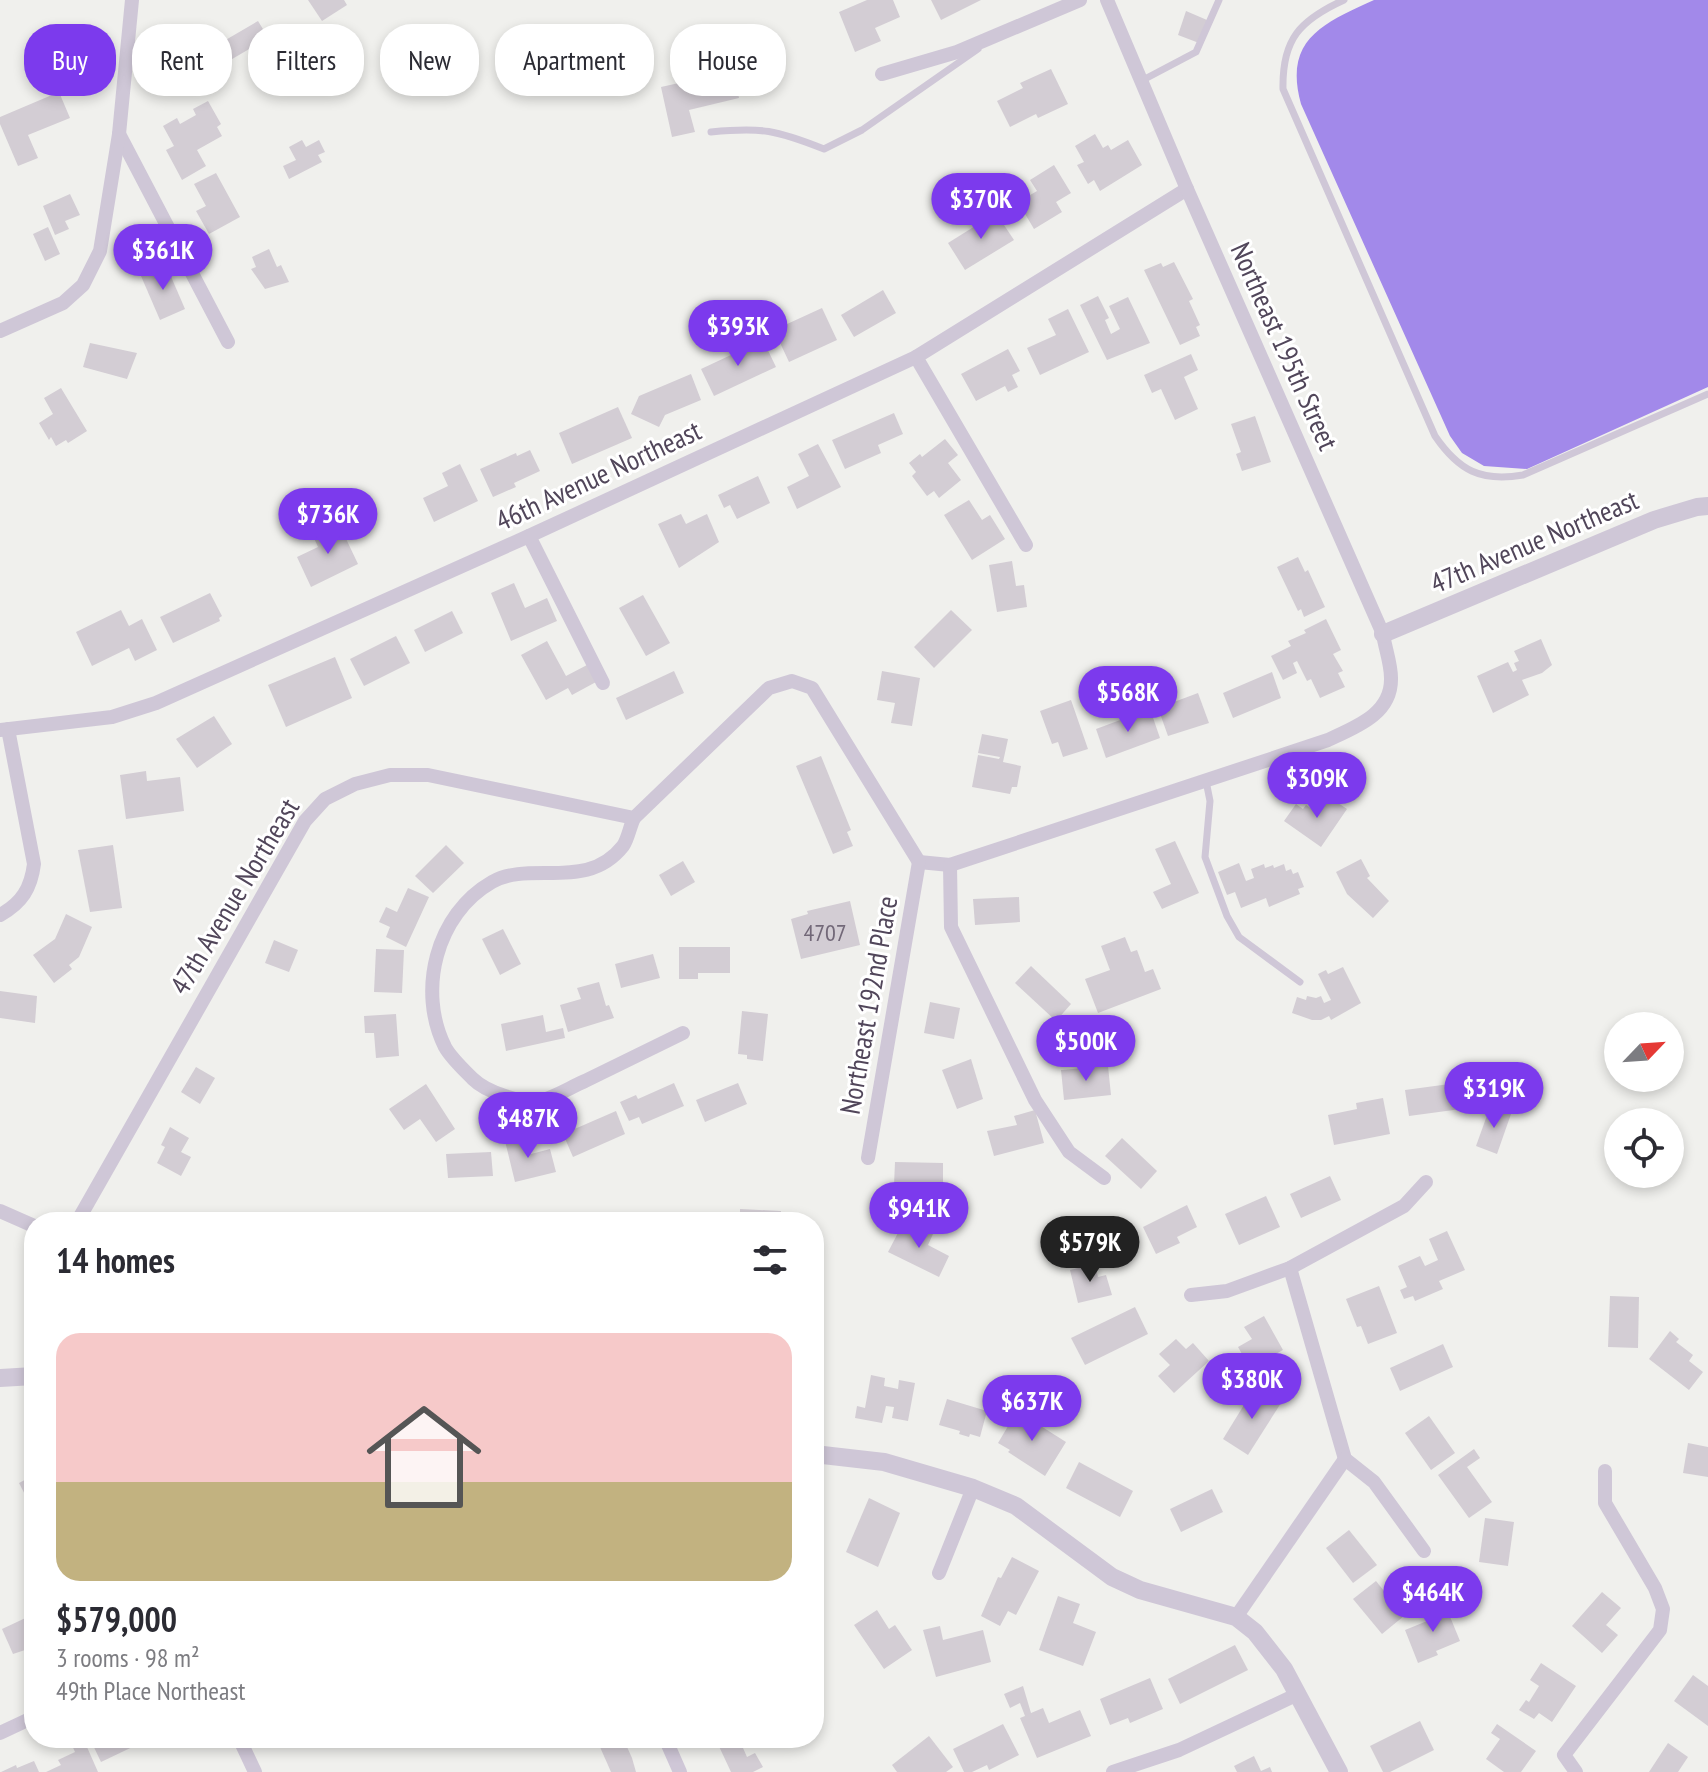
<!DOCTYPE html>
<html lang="en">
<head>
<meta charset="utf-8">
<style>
	body { margin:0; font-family:"PT Sans Narrow",sans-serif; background:#f7f7f7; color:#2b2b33; height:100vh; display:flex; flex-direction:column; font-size:30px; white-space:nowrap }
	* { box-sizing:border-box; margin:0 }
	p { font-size:26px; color:#7c7c81 }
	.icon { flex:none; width:44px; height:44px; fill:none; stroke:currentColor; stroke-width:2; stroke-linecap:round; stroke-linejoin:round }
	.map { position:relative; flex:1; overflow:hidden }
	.panel { position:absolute; left:24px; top:1212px; width:800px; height:536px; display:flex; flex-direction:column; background:#fff; border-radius:32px; box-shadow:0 4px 12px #0003 }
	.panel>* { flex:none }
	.banner { position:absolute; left:24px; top:24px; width:800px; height:72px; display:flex; gap:16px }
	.needle { width:52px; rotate:65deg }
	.buttons { position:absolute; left:1604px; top:1012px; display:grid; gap:16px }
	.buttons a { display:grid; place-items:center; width:80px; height:80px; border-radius:50%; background:#fff; box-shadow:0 4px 12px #0003; font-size:40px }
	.price { position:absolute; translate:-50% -68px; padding:0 18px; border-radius:28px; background:#7c3aed; color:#fff; font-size:26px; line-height:52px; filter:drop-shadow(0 2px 4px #0008) }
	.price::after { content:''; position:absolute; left:50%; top:48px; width:24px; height:18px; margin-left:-12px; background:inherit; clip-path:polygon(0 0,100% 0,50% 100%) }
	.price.on { background:#222; color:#fff }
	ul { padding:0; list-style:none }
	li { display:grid; align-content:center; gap:16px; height:424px; padding:0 32px }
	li+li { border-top:2px solid #e1e1e2 }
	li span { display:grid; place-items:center; height:248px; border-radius:24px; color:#555 }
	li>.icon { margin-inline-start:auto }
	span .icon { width:144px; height:144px; fill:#fffc; stroke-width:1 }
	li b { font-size:34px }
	h2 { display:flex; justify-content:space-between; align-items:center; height:96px; padding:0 32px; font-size:34px }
	.chip { padding:0 28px; border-radius:32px; background:#fff; box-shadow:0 4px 12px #0003; font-size:28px; line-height:72px }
	.chip.on { background:#7c3aed; color:#fff }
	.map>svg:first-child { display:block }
	.water { fill:#a289ea }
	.building { fill:#d3cdd4 }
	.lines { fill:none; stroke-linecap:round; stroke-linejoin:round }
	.service { stroke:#cfc7d7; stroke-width:7 }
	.minor { stroke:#cfc7d7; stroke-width:14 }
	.tertiary { stroke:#cfc7d7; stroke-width:18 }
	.labels { text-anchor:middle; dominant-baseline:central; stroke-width:6; stroke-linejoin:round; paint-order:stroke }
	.number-label { font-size:24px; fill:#726878 }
	.street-label { font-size:28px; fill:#51465a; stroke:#fff }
</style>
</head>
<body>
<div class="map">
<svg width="1708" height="1772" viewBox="0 0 1708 1772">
	<rect width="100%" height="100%" fill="#f0f0ed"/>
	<path class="water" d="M1374,0h334v387l-181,82 -43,-3 -22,-13 -12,-17 -149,-332c-18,-65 23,-81 73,-104z"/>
	<g class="building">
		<path d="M308,0h36l3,5 -25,16z"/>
		<path d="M867,0h26l7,17 -25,11 6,13 -26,11 -16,-40z"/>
		<path d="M931,0h50l-40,20z"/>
		<path d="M1186,11l21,9 -8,23 -21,-8z"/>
		<path d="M258,21l13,21 -16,10 -4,-4 -24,14 -10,-17z"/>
		<path d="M1051,69l17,35 -30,14 -2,-4 -26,13 -13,-26 26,-13 -3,-5z"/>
		<path d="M733,71l6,27 -50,12 6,22 -23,5 -11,-50z"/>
		<path d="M59,92l11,26 -42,17 10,23 -20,8 -18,-42v-7z"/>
		<path d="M208,101l13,23 -4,3 5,9 -25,14 9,16 -24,14 -16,-30 8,-4 -11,-20 14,-8 3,6 16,-9 -3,-6z"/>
		<path d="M1095,134l8,14 5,-3 3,5 17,-10 14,25 -42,26 -6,-11 -6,4 -11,-19 7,-3 -9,-16z"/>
		<path d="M302,140l4,7 13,-7 6,12 -7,3 4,7 -33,17 -6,-13 13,-6 -7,-13z"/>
		<path d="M1054,165l17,28 -15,9 6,10 -28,17 -16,-27 19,-11 -7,-11z"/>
		<path d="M216,173l24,44 -31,17 -13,-23 10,-5 -12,-22z"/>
		<path d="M70,194l10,21 -15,6 4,8 -14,6 -12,-29z"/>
		<path d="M996,213l18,27 -49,30 -17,-27z"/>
		<path d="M48,227l12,27 -15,7 -12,-27z"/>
		<path d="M269,249l8,18 4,-2 8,17 -24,7 -14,-20 5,-2 -4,-10z"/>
		<path d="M1174,262l19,37 -4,2 11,24 -4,2 4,9 -20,9 -36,-75 17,-7 2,4z"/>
		<path d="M166,265l19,44 -25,11 -19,-44z"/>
		<path d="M883,290l13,23 -42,24 -13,-22z"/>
		<path d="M1098,296l11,22 -4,2 6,14 9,-5 -11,-23 19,-9 22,46 -43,17 -27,-55z"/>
		<path d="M822,308l15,32 -48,22 -15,-32z"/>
		<path d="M1068,309l21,43 -49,23 -13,-27 29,-13 -8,-16z"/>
		<path d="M763,340l13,27 -62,29 -13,-27z"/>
		<path d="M90,343l47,10 -10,26 -44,-12z"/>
		<path d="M1008,349l12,22 -8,4 6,12 -10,5 -3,-6 -29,15 -15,-27z"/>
		<path d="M1191,354l7,16 -14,7 14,32 -23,11 -14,-31 -9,4 -8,-18z"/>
		<path d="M691,374l10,26 -36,15 -6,12 -28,-13 8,-18z"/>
		<path d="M61,388l26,43 -19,12 -2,-3 -10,6 -5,-9 -2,3 -10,-17 14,-9 -9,-16z"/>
		<path d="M618,407l14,31 -60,26 -13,-31z"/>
		<path d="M894,413l9,21 -25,11 3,8 -36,16 -13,-29z"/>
		<path d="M1255,416l16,46 -29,9 -6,-17 5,-2 -10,-28z"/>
		<path d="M945,439l13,16 -10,8 13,17 -22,18 -5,-7 -7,5 -15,-20 4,-4 -7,-9 11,-9 2,3z"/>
		<path d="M818,444l23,43 -44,22 -10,-22 22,-11 -11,-22z"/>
		<path d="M530,450l10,21 -26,12 2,4 -23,10 -13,-28 36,-16 1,3z"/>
		<path d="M460,464l18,37 -44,21 -11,-24 25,-12 -6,-13z"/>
		<path d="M758,476l12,27 -33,16 -7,-14 -6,3 -6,-13z"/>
		<path d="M969,500l13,20 8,-5 15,24 -33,21 -28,-45z"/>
		<path d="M681,514l5,10 21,-10 12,28 -40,26 -21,-44z"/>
		<path d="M339,524l19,40 -47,23 -14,-30 21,-10 -5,-11z"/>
		<path d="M1298,557l7,15 3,-2 17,37 -21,10 -3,-8 -3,2 -21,-44z"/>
		<path d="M1012,561l4,25 8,-1 3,22 -30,5 -8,-47z"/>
		<path d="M514,583l11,25 22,-10 10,23 -46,20 -20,-48z"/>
		<path d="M210,593l12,23 -3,2 1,3 -47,22 -13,-26z"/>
		<path d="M643,595l27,48 -24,13 -27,-48z"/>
		<path d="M121,610l8,16 13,-7 15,31 -22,11 -6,-13 -37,18 -16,-34z"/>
		<path d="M951,610l21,20 -38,38 -20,-21z"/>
		<path d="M452,611l11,22 -38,19 -11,-22z"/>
		<path d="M1326,619l15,31 -8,4 10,17 -5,2 7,14 -25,11 -9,-19 -4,2 -10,-20 -4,2 4,10 -14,7 -12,-24 20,-10 -3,-5 18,-8 -2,-3z"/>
		<path d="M396,636l14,27 -46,23 -14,-27z"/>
		<path d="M1541,639l11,26 -10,8 -20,7 7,15 -36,18 -16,-37 31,-14 5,10 4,-2 -3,-7 5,-2 -5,-10z"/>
		<path d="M547,641l19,35 21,-11 9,17 -24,13 -4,-7 -22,12 -25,-45z"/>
		<path d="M335,657l17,41 -66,29 -18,-42z"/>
		<path d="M674,671l10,22 -58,27 -10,-22z"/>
		<path d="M882,671l38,7 -8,48 -21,-3 4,-20 -18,-3z"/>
		<path d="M1272,672l9,26 -48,20 -10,-25z"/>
		<path d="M1198,693l11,30 -41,13 -10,-28z"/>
		<path d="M1071,700l17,49 -25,8 -5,-15 -6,2 -12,-33z"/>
		<path d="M1150,709l10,29 -54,20 -10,-29z"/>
		<path d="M214,716l18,28 -35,24 -21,-29z"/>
		<path d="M982,734l26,5 -5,23 18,4 -4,21h-5l-2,7 -38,-7 6,-32 21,4 1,-2 -22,-4z"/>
		<path d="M821,756l30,74 -4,2 6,14 -20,8 -37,-88z"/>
		<path d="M146,771l1,10 33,-4 4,34 -58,8 -6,-44z"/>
		<path d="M1326,795l21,14 -26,38 -37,-26 12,-17 7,5 3,-4 9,6z"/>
		<path d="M1175,841l24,52 -37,16 -9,-17 18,-8 -16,-35z"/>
		<path d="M113,845l9,63 -32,4 -12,-62z"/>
		<path d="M446,845l18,18 -31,30 -18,-17z"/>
		<path d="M1361,859l9,17 -3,2 22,23 -16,17 -26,-24 -11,-22z"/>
		<path d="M683,861l12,21 -24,14 -12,-21z"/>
		<path d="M1239,863l7,18 8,-3 -3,-9 13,-5 1,4 8,-3 1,3 10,-4 2,7 5,-2 2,5 5,-2 6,15 -6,2 2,5 -31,13 -3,-9 -25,10 -6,-16 -8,3 -9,-23z"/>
		<path d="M408,888l21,9 -23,50 -20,-10 4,-10 -11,-5 7,-15 11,5z"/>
		<path d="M1019,897l1,25 -45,3 -2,-26z"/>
		<path d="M850,901l10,44 -59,14 -10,-40 17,-5 -1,-3z"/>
		<path d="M66,914l26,13 -13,30 -10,8 3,4 -18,14 -21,-28 22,-16z"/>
		<path d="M503,929l18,35 -21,11 -18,-36z"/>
		<path d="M1125,937l6,15 6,-2 8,22 8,-3 8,20 -63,24 -13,-34 25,-9 -9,-24z"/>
		<path d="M274,940l24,10 -9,22 -24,-9z"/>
		<path d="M679,947h51v26h-32v6h-19z"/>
		<path d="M376,949l28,1 -2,43 -28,-1z"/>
		<path d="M653,954l7,24 -39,10 -6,-24z"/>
		<path d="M1031,966l40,38 -15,17 -41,-38z"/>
		<path d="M1343,967l18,36 -30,17 -2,-4 -8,4h-9l-20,-7 5,-16 9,3 1,-4 9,2 5,-2 3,7 7,-3 -13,-26 8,-4 2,4z"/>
		<path d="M599,982l7,24 3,-1 5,13 -46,14 -8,-27 21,-6 -4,-11z"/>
		<path d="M0,991l37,5 -2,27 -35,-5z"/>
		<path d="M930,1002l30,6 -6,31 -30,-6z"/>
		<path d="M742,1011l26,3 -5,47 -16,-2v-4l-9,-1z"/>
		<path d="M396,1014l3,42 -23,2 -2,-25h-9l-1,-17z"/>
		<path d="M543,1015l3,17 17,-4 2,10 -59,13 -5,-27z"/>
		<path d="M971,1059l12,40 -26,10 -15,-39z"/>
		<path d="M1108,1066l3,29 -47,5 -3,-30z"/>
		<path d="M196,1067l19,11 -15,26 -19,-12z"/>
		<path d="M674,1083l10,23 -42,18 -3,-7 -10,4 -9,-19 16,-7 2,4z"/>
		<path d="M738,1083l9,21 -42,18 -9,-22z"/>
		<path d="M1457,1083l4,26 -52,7 -4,-26z"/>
		<path d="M426,1084l29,45 -19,13 -16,-23 -16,11 -15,-21z"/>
		<path d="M1383,1098l7,36 -56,11 -6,-30 29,-6 -1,-6z"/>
		<path d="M1490,1107l21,7 -14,40 -21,-8z"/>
		<path d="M1035,1110l9,33 -50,13 -7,-25 30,-6 -3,-9z"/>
		<path d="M616,1111l9,23 -52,23 -10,-23z"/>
		<path d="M170,1127l19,11 -8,14 10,5 -10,19 -24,-13 8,-16 -4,-2z"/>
		<path d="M527,1136l4,18 19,-5 6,23 -41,10 -10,-41z"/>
		<path d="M1122,1138l35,33 -16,18 -36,-33z"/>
		<path d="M491,1152l2,24 -45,2 -2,-24z"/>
		<path d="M895,1162l48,1v24l-49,-2z"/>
		<path d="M1330,1176l11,24 -40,18 -11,-24z"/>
		<path d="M1266,1196l14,31 -41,18 -14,-31z"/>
		<path d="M1187,1205l10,22 -20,10 3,6 -24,11 -13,-27z"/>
		<path d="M740,1209l41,2v11h-41z"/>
		<path d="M912,1224l21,10 -5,11 21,11 -10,21 -51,-25 11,-21 4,2 4,-7 3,2z"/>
		<path d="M1447,1231l18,39 -26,11 4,8 -28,12 -2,-5 -9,3 -4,-9 7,-3 -9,-21 22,-10 5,10 13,-6 -9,-21z"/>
		<path d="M1095,1264l3,13 8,-2 6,20 -34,8 -8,-33z"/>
		<path d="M1379,1286l18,47 -29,11 -7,-18 -4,1 -11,-28z"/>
		<path d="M1610,1296l29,1 -1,51 -30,-1z"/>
		<path d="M1135,1307l13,27 -63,31 -14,-27z"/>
		<path d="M1264,1316l19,34 -9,5 2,5 -15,8 -7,-11 -8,4 -8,-14 14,-8 -8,-12z"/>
		<path d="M1670,1331l9,8 -3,3 17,13 -4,6 14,11 -14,18 -40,-31z"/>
		<path d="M1176,1339l10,10 7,-6 16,18 -35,32 -16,-17 12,-11 -11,-11z"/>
		<path d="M1443,1344l10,23 -53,24 -10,-23z"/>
		<path d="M871,1375l14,3 -1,8 14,3 1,-9 16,3 -7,38 -16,-3 2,-11 -8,-1 -4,17 -27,-5 2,-12 8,2z"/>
		<path d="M1255,1387l26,16 -33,52 -25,-16z"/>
		<path d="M947,1399l40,12 -7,26 -10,-3 -1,3 -10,-3 1,-3 -21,-6z"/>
		<path d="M1017,1411l49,31 -21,34 -37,-24 2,-2 -12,-7z"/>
		<path d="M1429,1416l26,37 -24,17 -26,-37z"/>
		<path d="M1688,1443l20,4v30l-25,-4z"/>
		<path d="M1474,1449l6,9 -13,9 25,35 -23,16 -31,-43z"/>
		<path d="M1079,1462l54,29 -13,26 -54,-29z"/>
		<path d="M34,1475v37l-15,-29z"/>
		<path d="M1212,1489l11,23 -42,20 -11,-23z"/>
		<path d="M869,1498l31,15 -22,54 -32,-15z"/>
		<path d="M1485,1518l29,4 -6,44 -29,-4z"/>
		<path d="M1349,1530l28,35 -24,18 -27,-35z"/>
		<path d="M1012,1557l27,14 -23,44 -8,-4 -8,15 -19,-10 17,-39 3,1z"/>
		<path d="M1376,1581l28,35 -22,18 -29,-35z"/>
		<path d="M1602,1592l19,16 -15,17 12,10 -16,18 -30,-27z"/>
		<path d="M1058,1596l22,8 -7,19 23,9 -13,34 -44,-16z"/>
		<path d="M1444,1602l16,39 -24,10 2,4 -20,8 -13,-33 27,-11 -5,-11z"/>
		<path d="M877,1610l12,19 6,-4 17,25 -28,19 -30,-44z"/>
		<path d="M34,1614v33l-21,7 -11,-25z"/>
		<path d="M940,1626l3,14 40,-10 8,32 -55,15 -13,-47z"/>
		<path d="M1235,1645l13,25 -68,34 -12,-25z"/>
		<path d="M1541,1663l35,23 -24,36 -13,-9 -5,6 -15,-9 7,-10 3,2 10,-16 -9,-6z"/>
		<path d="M1693,1675l15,11v40l-34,-25z"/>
		<path d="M1150,1678l13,31 -33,14 -2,-5 -18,7 -10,-26z"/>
		<path d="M1023,1686l8,27 12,-5 6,15 31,-13 11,26 -54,22 -17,-40 5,-2 -5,-13 -10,5 -6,-14z"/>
		<path d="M1420,1721l14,29 -44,22h-7l-13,-26z"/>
		<path d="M1003,1724l16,31 -30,15 -2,-5 -15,7h-8l-11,-23z"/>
		<path d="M1497,1724l39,27 -15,21h-17l-18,-13 14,-20 -9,-6z"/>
		<path d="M929,1736l24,31 -7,5h-49l-5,-7z"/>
		<path d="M83,1738l15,34h-52l15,-7 -3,-5 17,-8 -4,-9z"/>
		<path d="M144,1738l1,3 -44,21 -11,-23z"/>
		<path d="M623,1738l9,20 4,14h-25l-11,-25z"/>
		<path d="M721,1738h42l-20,10 4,9 8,-4 8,14 -10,5h-22l-15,-32z"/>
		<path d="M1668,1743l20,14 -10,15h-29z"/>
		<path d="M1254,1756l7,15 9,-4 2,5h-35l-3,-6z"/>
		<path d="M34,1761l5,11h-38l15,-7 1,3z"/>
	</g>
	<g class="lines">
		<g class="service">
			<path d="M1344,0c-44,20 -62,39 -61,89l152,347c24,35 46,46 88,39l185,-81"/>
			<path d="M1141,81l55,-29 23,-52"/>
			<path d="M711,132c51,-5 65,-2 113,17l38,-19 116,-81"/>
			<path d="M1206,781l4,20 -5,56 22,59 12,21 61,45"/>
		</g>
		<g class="minor">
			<path d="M882,74l75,-22 123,-52"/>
			<path d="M119,134l109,208"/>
			<path d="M0,331l63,-28 20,-18 17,-34 19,-117 13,-134"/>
			<path d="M916,357l110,188"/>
			<path d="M529,536l74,147"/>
			<path d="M0,730l112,-13 44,-14 373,-167 387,-179 271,-168"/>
			<path d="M634,818c-4,8 -6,21 -11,28 -36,46 -92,14 -131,36 -56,32 -75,109 -47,165 6,11 19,23 28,32 13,13 49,25 67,22 15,-4 31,-14 45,-20 33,-16 65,-32 98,-48"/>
			<path d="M919,862l31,3 378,-125c28,-13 64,-26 63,-62 0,-15 -6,-30 -8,-44l-196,-445 -80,-189"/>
			<path d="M950,865l1,62 84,173 34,52 35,26"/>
			<path d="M0,915c22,-12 31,-27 34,-51l-26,-135"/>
			<path d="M868,1158l51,-296"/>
			<path d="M0,1211l34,15"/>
			<path d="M77,1222l228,-401 20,-22 30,-15 35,-9h38l206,43 135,-130 23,-7 20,7 107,174"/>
			<path d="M1290,1268l55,191 29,23 50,69"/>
			<path d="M1191,1295l36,-4 63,-23 114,-62 22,-24"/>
			<path d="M939,1573l34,-85"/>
			<path d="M1236,1617l109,-158"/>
			<path d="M0,1733l34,-16"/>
			<path d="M239,1738l16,34"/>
			<path d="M665,1738l15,34"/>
			<path d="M1113,1772l66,-22 119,-56"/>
			<path d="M1576,1772l-12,-17 96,-125 3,-21 -8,-21 -50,-85v-32"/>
		</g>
		<g class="tertiary">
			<path d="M1383,634l271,-114 43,-13 11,-1"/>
			<path d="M0,1378l34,-2"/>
			<path d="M814,1454l70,8 89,26 43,18 96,71 28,13 96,27 19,15 29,37 55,103"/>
		</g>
	</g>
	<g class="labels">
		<g class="number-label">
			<text x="825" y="932">4707</text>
		</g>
		<g class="street-label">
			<text transform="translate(1285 346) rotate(66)">Northeast 195th Street</text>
			<text transform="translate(598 475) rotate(-25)">46th Avenue Northeast</text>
			<text transform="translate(1534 541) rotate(-23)">47th Avenue Northeast</text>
			<text transform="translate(234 896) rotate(-59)">47th Avenue Northeast</text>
			<text transform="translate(868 1005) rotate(-80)">Northeast 192nd Place</text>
		</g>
	</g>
</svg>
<div class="buttons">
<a><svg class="needle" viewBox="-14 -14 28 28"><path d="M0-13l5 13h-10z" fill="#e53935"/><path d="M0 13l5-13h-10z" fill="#7c7c81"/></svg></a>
<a><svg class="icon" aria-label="locate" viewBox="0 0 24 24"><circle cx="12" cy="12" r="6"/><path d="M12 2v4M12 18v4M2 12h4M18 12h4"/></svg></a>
</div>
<b class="price" style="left:981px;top:241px">$370K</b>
<b class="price" style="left:163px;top:292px">$361K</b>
<b class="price" style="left:738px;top:368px">$393K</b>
<b class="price" style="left:328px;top:556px">$736K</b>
<b class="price" style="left:1128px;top:734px">$568K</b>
<b class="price" style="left:1317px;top:820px">$309K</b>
<b class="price" style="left:1086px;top:1083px">$500K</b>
<b class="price" style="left:1494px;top:1130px">$319K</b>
<b class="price" style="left:528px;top:1160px">$487K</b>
<b class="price" style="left:919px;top:1250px">$941K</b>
<b class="price on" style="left:1090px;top:1284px">$579K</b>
<b class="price" style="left:1252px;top:1421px">$380K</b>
<b class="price" style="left:1032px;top:1443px">$637K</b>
<b class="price" style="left:1433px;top:1634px">$464K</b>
<div class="banner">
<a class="chip on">Buy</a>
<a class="chip">Rent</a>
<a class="chip">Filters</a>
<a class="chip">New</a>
<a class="chip">Apartment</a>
<a class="chip">House</a>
</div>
<section class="panel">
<h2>14 homes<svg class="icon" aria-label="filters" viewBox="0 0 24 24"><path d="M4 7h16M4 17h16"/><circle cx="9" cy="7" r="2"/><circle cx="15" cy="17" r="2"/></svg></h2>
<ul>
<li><span style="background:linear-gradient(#f6c9c9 60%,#c2b280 0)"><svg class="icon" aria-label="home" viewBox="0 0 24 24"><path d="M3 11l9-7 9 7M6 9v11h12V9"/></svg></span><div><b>$579,000</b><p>3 rooms · 98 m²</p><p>49th Place Northeast</p></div></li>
</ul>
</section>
</div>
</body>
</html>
